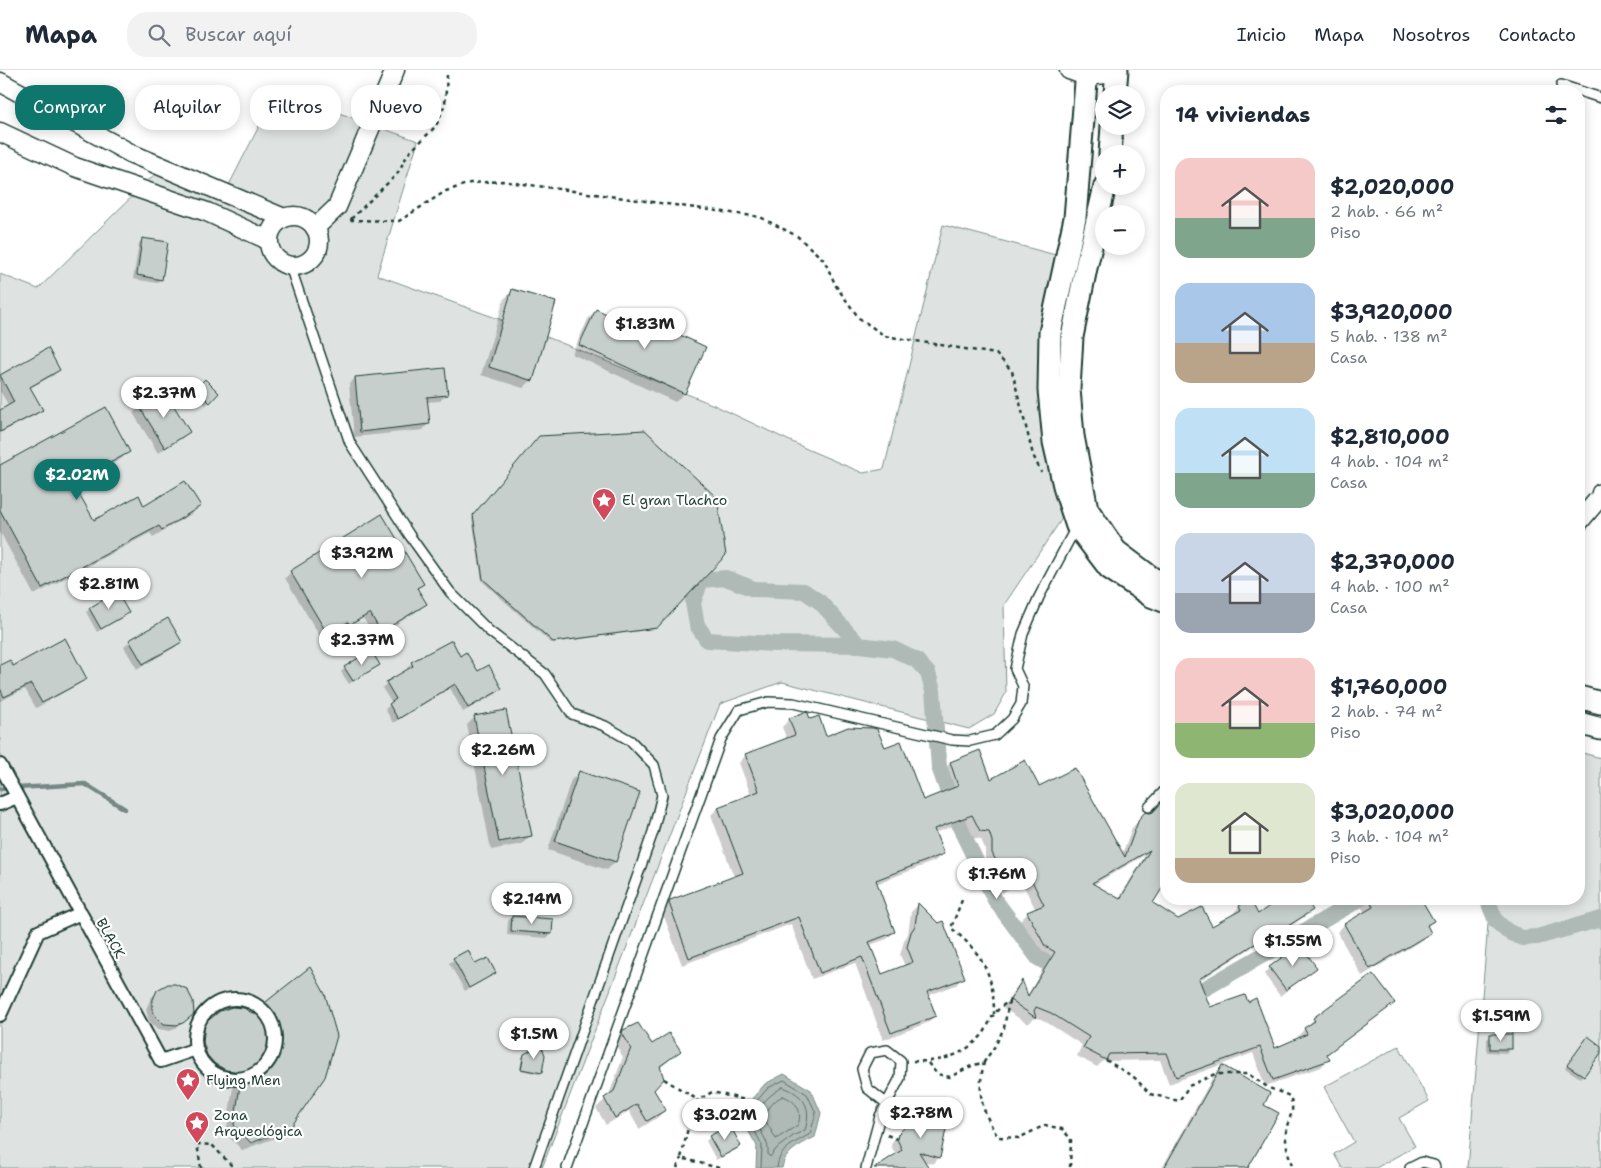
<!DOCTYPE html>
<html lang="es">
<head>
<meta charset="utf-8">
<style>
	body { margin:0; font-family:"Shantell Sans",sans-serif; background:#f2f2f3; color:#1f2937; height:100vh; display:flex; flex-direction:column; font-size:19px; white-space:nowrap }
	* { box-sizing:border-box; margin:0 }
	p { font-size:16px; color:#747a83 }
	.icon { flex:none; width:28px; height:28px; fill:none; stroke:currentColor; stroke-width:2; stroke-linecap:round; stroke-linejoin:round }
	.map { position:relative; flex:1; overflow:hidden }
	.side { position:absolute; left:1160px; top:15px; width:425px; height:820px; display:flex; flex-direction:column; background:#fff; border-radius:20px; box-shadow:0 2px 12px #0003 }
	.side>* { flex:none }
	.banner { position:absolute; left:15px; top:15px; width:475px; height:45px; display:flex; gap:10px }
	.fabs { position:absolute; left:1095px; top:15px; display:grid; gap:10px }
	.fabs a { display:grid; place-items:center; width:50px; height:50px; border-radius:50%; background:#fff; box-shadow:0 2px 12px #0003; font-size:25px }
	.price { position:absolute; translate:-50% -42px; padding:0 11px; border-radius:18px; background:#fff; color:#222; font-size:16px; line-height:32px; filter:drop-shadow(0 1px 2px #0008) }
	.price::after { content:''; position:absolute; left:50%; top:30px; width:15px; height:11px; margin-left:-8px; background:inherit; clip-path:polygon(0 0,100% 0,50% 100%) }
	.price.current { background:#0f766e; color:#fff }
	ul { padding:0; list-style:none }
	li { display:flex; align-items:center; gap:15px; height:125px; padding:0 15px }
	li span { display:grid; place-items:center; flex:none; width:140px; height:100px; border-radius:15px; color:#555 }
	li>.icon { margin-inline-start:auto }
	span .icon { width:60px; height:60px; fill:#fffc; stroke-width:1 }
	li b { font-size:21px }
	h2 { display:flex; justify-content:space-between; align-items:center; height:60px; padding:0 15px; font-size:21px }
	.pill { padding:0 18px; border-radius:20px; background:#fff; box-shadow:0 2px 12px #0003; font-size:18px; line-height:45px }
	.pill.current { background:#0f766e; color:#fff }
	header { display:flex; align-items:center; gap:30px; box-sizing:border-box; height:70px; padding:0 25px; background:#fff; border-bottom:1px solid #e0e1e3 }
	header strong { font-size:24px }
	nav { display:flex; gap:28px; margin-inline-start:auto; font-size:18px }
	.search { width:350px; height:45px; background:#f2f2f3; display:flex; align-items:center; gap:12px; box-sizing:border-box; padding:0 18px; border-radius:20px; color:#747a83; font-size:19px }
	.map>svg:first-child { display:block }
	.green { fill:#dee3e2; stroke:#7e908b }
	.water { fill:#afbab7; stroke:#758883 }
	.shadow { fill:#0003; fill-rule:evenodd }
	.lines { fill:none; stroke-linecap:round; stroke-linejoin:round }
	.shore { stroke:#596f68; stroke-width:1 }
	.stream { stroke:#758883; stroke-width:4.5 }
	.canal { stroke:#afbab7; stroke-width:16 }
	.building { fill:#c7cfcc; stroke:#1f3d34; fill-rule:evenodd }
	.service-casing { stroke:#1f3d34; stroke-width:12 }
	.pedestrian-casing { stroke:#1f3d34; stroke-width:16 }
	.minor-casing { stroke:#1f3d34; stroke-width:21 }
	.tertiary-casing { stroke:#1f3d34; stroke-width:25 }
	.path { stroke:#1f3d34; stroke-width:2.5; stroke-dasharray:4 4; stroke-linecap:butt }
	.service { stroke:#fff; stroke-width:9 }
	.pedestrian { stroke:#fff; stroke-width:12 }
	.minor { stroke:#fff; stroke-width:18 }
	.tertiary { stroke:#fff; stroke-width:21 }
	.labels { text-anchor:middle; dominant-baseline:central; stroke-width:4.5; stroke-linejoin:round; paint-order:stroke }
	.poi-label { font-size:14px; fill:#1f3d34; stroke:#fff; text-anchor:start }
	.street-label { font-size:14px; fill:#1f3d34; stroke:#fff }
</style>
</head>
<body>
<header>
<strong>Mapa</strong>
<div class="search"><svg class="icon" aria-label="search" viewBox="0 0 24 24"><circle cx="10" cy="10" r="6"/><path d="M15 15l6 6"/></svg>Buscar aquí</div>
<nav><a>Inicio</a><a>Mapa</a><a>Nosotros</a><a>Contacto</a></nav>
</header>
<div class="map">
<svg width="1601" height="1098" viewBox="0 0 1601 1098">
	<rect width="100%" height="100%" fill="#fff"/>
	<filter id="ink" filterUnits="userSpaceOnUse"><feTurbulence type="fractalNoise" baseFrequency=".02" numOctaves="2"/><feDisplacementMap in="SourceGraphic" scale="10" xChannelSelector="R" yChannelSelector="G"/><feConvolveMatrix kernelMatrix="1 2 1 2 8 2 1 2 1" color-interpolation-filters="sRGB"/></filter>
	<g filter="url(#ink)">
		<g class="green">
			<path d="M277,21l141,50 -41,134 155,56 182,74 95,45 54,23 21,-4 59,-244 120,32 -17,72 17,188 -59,88 2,88 -12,21 -25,15 -187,-47 -62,22 -178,464h-542v-894l38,15 126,-124 65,20z"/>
			<path d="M1579,682l22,6v410h-133l22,-269h89z"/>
			<path d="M1399,976l30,55 -30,17 16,28 -39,22h-34l-8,-14 20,-12 -30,-55z"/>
		</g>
		<path class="water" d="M784,1004l27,16 10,23 -6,24c-15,8 -30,14 -33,31h-26l1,-22 -12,-21 5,-24 15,-17z"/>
		<g class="shadow">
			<path d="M143,169l18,40 -4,4 -24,-4 6,-36z"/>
			<path d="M513,220l19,90 -9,8 -42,-13 23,-76z"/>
			<path d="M596,240l56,26 9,-8 23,65 -9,9 -103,-48 16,-35z"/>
			<path d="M48,280l11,19 -5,6 -24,13 11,22 -5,5 -36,18v-22l9,-5 -9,-15v-14z"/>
			<path d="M355,308l92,16 -7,7 -14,1 3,21 -6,7 -69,7 -5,-53z"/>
			<path d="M205,311l12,12 -11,12 -13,-12z"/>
			<path d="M163,322l25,40 -6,6 -24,15 -25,-40 6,-6z"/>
			<path d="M540,367l185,118 -70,74 -104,14 -69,-62 -10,-63z"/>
			<path d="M129,381l-8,8 -48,26 21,36 50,-13 55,-2 -8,8 -38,23 -3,-4 -116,62 -34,-63v-66z"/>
			<path d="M291,502l131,12 -5,6 8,14 -6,6 -44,27 -12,-19 -19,12 -2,-3 -20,13 -37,-62z"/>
			<path d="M90,539l37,4 -4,4 -26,15 -11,-20z"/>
			<path d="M130,571l50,1 -6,6 -37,21 -13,-22z"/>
			<path d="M412,593l66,10 23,16 -5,5 -33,18 -13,-24 -57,35 -8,-14 7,-6 -10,-15 5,-5 21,-13 -1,-2z"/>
			<path d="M379,595l-30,19 -8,-12 4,-4z"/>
			<path d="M0,596l12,2 73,11 -6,5 -43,24 -11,-19 -25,12z"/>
			<path d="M475,647l55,119 -8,8 -31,6 -24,-125z"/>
			<path d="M790,649l19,2 17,16 58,11 38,54 28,-11 -7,-21 7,-7 29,-11 12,29 48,7 83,66 10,-26 14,-15 4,1 16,-13v90l-6,-1 -9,13 27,18 34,7 21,-12 -1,-1 7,-8 10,-6 8,14 24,-16h23l8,11 -8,7 -41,27 -1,-3 -63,40 10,28 65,40 25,-10 -1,-3 16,-17 79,-16 -7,7 -60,45 2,5 -7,7 -56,19 -12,-33 -84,31 -9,-24 -57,1 -6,6 -20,-11 5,-11 -39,-25 -7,-3 -8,7 -25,-16 12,-19 6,-7 6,14 21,-36 -11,-7 -17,-32 8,-8 8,-3 -15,-29 -19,12 -17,-32v-12l-4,-10 -8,-1 -9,-16 -30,11 8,21 -7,7 -59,23 18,48 -7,7 -17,6 11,30 24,-9 -5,-11 4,-14 4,-7 3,-22 7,-7 19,20 26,52 -7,8 -29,11 8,20 -8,7 -44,17 -28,-77 -43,16 -21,-55 -109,41 -20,-54 1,-2 7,-8 64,-24 -23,-62 7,-7 33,-13 -12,-32 7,-8 41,-15 -5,-13zM1145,785l-27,45 -25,-15z"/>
			<path d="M580,702l59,21 -24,69 -8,8 -59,-20 23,-70z"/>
			<path d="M1357,829h63l13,22 -6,6 3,6 -8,7 -60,36 -25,-44 7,-7 21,-12z"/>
			<path d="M512,847l39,17 -4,4 -40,-3 1,-14z"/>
			<path d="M467,882l8,14 20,7 -4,3 -26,15 -16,-28z"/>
			<path d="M1270,898h45l-35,28 -16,-22z"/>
			<path d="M158,921l28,29 -11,9 -5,2 -12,-2 -9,-8 -3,-12 5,-11z"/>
			<path d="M206,954l84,103 -9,9 -39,14 -16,-16 8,-54 -17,-2 -11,-6 -7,-9 -4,-12 2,-18z"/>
			<path d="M624,961l27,15 29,5 -20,17 -8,22 13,20 -8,8 -18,11 -10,-18 -23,14 -10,-17 12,-11 15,-40 -9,-15z"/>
			<path d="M1491,966l19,13 -3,4 -20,-1v-13z"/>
			<path d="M1586,971l15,6v4l-21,27 -15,-10z"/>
			<path d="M524,986l17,16 -2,2 -19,-4 2,-13z"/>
			<path d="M1222,997l40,38 -16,63h-84l52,-93z"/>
			<path d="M947,1051l-8,37 -6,6 -10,-3 4,7h-48l17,-13 -5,-9 1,-4 11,-12z"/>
			<path d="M710,1067l29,9 -3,4 -20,10 -10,-19z"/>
		</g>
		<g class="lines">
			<g class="shore">
				<path d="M783,1017c22,8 29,21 22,43l-12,6 -16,12 -7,9 -2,-2c1,-15 -5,-17 -10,-30 -6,-17 13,-31 25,-38z"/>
				<path d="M783,1026c13,5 20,14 15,29l-22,14 -11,-19c2,-11 7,-19 18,-24z"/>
				<path d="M761,1098l1,-23 -11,-21 3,-20 14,-16 16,-8 23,14 9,19 -6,21c-15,9 -31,14 -33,34"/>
			</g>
			<path class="stream" d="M0,719l85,-5 40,25"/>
			<g class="canal">
				<path d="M859,575l-39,-43 -16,-11 -50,-2 -28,-11 -25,2 -8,23 4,22 10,15 68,4 84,1 34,4 23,11 12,13 5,18 6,76 24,67 32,66 43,58 28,16"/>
				<path d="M1487,829l9,22 11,10 15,7 15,-1 64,-18"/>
				<path d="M1185,930l175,-101"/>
			</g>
		</g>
		<g class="building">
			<path d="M142,168l26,4 -6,38 -25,-5z"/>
			<path d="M512,219l44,13 -23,79 -44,-14z"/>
			<path d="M596,239l60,28 5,-11 45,21 -21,47 -106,-49z"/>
			<path d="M48,278l12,22 -30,17 13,23 -43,22v-22l14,-8 -14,-27z"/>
			<path d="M445,298l3,27 -21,2 3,27 -70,8 -5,-55z"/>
			<path d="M205,309l14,14 -9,10 -14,-14z"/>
			<path d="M164,320l26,42 -25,16 -26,-42z"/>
			<path d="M106,337l24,45 -57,31 21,37 45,-25 5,11 41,-25 16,25 -39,24 -3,-4 -117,62 -42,-78v-45z"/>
			<path d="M645,360l72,68 9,57 -69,73 -104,14 -70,-63 -10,-64 66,-79z"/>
			<path d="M382,444l42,70 -7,4 10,16 -46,28 -11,-19 -20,12 -2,-3 -20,13 -38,-64z"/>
			<path d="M117,522l12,21 -28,16 -12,-21z"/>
			<path d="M168,548l14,24 -39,22 -14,-24z"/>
			<path d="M65,568l22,41 -45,24 -11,-19 -27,13 -4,-9v-23l10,-5 3,6z"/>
			<path d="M452,570l8,16 6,-4 12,19 11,-6 13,24 -34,19 -13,-24 -57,35 -9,-15 7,-5 -10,-17 27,-16 -2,-4z"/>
			<path d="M371,580l9,15 -27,16 -9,-14z"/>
			<path d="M506,640l26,126 -33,6 -25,-126z"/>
			<path d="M805,642l3,1 2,6 9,-3 7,20 22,-9 25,1 4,1 8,18 16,-6 22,59 35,-14 -8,-24 30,-12 11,29 34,-19 14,26 36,-18 50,89 14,-38 6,-7 5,1 3,-1 13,-14v84l-13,21 25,16 24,-12 10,19 29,-16 -2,-4 11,-7 8,15 21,-15h27l7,11 -42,27 -2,-2 -70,44 11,28 35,-12 3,7 8,-4 19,50 32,-14 -3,-6 11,-7 -2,-3 60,-44 22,29 -68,51 3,6 -57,20 -13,-33 -84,30 -9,-24 -58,1 -3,6 -23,-12 6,-11 -38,-24 -15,-6 -2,4 2,7 -26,-18 12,-20 6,16 27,-44 -10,-6 -18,-34 17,-7 -15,-30 -19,12 -18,-34v-12l-3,-9 -9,-1 -8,-16 -38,14 10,25 -68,26 19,52 -26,10 13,32 31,-12 -6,-15 4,-15 4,-6 3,-23 20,20 5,-2 22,57 -38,14 9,24 -45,17 -29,-76 -42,16 -21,-56 -110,41 -20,-55 1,-3 73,-27 -25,-66 41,-16 -14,-37 50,-19 -6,-17zM1150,780l-30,49 -28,-16 30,-17z"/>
			<path d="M579,701l61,21 -24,70 -61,-21z"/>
			<path d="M1369,829h52l13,22 -7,4 4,8 -61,36 -26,-45 29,-17z"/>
			<path d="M512,846l41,3 -1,15 -41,-3z"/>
			<path d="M1300,874l17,24 -31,22 -17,-23z"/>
			<path d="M468,880l7,14 13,-6 8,15 -27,15 -16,-30z"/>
			<path d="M310,897l15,27 12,42 -12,41 -34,50 -40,16 -17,-18 8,-53 -16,-2 -11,-6 -8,-9 -4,-13 2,-19 15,-12 12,-4 12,1 8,5z"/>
			<path d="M168,914h7l12,5 6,12 1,13 -11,9 -6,2 -13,-1 -9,-9 -3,-6v-7l5,-12z"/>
			<path d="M638,953l14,21 17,-11 12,18 -21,15 4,13 -10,11 12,20 -19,11 -10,-17 -22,14 -11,-20 10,-7 17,-43 -9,-15 1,-3z"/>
			<rect x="1490" y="964" width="22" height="15"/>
			<path d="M1588,966l13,10v7l-17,23 -17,-11z"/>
			<path d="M541,975l4,10 -3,18 -21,-4 3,-15z"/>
			<path d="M1222,995l48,28 -6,12 15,8 -31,55h-84z"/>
			<path d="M941,1030l11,17 -4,3 -8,38 -21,-6 10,16h-55l28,-18 -5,-11 1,-5 11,-11 -1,-1 6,-4v-1z"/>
			<path d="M730,1055l11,21 -20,11 -12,-21z"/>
		</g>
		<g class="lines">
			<g class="service-casing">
				<g id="service">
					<path d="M1561,15l40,13"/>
					<path d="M290,196l60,177 60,93 40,56 39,39 56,43 27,40 33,12 26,15 23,24 8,30 -9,37 -119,336"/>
					<path d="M1149,737l17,-18"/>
					<path d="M567,1098l154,-429 18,-29 29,-8 25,1 159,37 18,1 25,-6 17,-16 9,-15 2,-18 -8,-17 8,-35 16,-37 37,-70"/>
					<path d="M866,1098l14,-52 20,-38 1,-17 -14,-11 -17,3 -8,16 5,19 19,15"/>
					<path d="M1410,1098l12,-6 12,3 1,3"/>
				</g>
			</g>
			<g class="pedestrian-casing">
				<g id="pedestrian">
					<path d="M0,695l161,296 35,-12"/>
					<path d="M0,734l17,-7"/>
					<circle cx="235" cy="969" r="40"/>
					<path d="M0,945l38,-83 43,-19"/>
				</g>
			</g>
			<g class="minor-casing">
				<g id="minor">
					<path d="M1069,0l17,6 30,-3"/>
					<path d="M0,12l132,72 152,64"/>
					<path d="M0,62l75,35 132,45 61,28"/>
					<circle cx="294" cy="171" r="25"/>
					<path d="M315,158l22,-21 58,-137"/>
					<path d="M1579,452l21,-25 1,-4"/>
				</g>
			</g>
			<g class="tertiary-casing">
				<g id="tertiary">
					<path d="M1087,0l-12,148 -25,115 -1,57 5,52 11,48 12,36 32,42 42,28 15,6"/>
					<path d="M1115,24l2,-24"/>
					<path d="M1110,84l2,-28"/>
					<path d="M1105,116l-19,82 -14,69 -3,52 4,47 14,73 29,42 36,27 14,6"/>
					<path d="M1579,627l22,6"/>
					<path d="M1579,653l22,6"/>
				</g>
			</g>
			<g class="path">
				<path d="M351,149l46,-45 11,-20 28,-28 9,-22 2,-29"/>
				<path d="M350,150l49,1 47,-30 24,-8 32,-2 258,36 37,19 27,24 12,26 23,32 26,18 111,18 16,17 21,84 8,17"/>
				<path d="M962,830l-11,28c31,25 43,45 43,86"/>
				<path d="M1106,990l29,18 15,16 29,7 10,-15 26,-12h33l21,14 21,8c6,19 -2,19 -4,36 -1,12 3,25 7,36"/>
				<path d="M913,991c28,2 52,-6 70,-27 5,-7 7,-15 12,-21 4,-5 10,-9 15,-13"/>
				<path d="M984,992c-7,33 -3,47 14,75l21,1 26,-13 17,4 9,10 -1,29"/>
				<path d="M928,993l9,11 13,3 19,-10 15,-5 11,-16 9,-18 5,-27"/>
				<path d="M664,1009l34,21"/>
				<path d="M192,1058l5,16"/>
				<path d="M887,1065l10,4"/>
				<path d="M201,1098l-4,-24 15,1 22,23"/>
				<path d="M677,1098l4,-10"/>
				<path d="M719,1098l-38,-10 10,-43 7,-15 14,-8 38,9"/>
			</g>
			<use href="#service" class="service"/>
			<use href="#pedestrian" class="pedestrian"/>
			<use href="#minor" class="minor"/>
			<use href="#tertiary" class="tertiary"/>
		</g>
	</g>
	<defs>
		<g id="sight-pin" transform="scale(1.25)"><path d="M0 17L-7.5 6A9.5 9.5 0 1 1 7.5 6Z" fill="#d1495b" stroke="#fff"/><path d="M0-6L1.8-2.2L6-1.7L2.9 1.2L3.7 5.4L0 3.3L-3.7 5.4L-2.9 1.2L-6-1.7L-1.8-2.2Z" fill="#fff"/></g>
	</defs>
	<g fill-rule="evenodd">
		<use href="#sight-pin" x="604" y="430"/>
		<use href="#sight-pin" x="188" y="1010"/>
		<use href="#sight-pin" x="197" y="1053"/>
	</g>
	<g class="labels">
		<g class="poi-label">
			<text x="622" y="430">El gran Tlachco</text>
			<text x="206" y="1010">Flying Men</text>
			<text x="214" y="1045">Zona<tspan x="214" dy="16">Arqueológica</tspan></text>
		</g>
		<g class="street-label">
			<text transform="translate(111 868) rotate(61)">BLACK</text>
		</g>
	</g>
</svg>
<div class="fabs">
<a><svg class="icon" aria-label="layers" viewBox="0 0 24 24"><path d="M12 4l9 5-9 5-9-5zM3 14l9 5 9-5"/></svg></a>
<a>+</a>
<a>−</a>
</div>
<b class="price" style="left:645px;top:280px">$1.83M</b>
<b class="price" style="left:164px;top:349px">$2.37M</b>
<b class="price current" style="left:77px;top:431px">$2.02M</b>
<b class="price" style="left:362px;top:509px">$3.92M</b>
<b class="price" style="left:109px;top:540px">$2.81M</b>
<b class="price" style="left:362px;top:596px">$2.37M</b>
<b class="price" style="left:503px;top:706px">$2.26M</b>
<b class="price" style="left:997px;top:830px">$1.76M</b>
<b class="price" style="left:532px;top:855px">$2.14M</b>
<b class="price" style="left:1293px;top:897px">$1.55M</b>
<b class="price" style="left:1501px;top:972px">$1.59M</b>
<b class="price" style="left:534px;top:990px">$1.5M</b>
<b class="price" style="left:921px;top:1069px">$2.78M</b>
<b class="price" style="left:725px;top:1071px">$3.02M</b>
<div class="banner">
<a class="pill current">Comprar</a>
<a class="pill">Alquilar</a>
<a class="pill">Filtros</a>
<a class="pill">Nuevo</a>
</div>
<section class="side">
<h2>14 viviendas<svg class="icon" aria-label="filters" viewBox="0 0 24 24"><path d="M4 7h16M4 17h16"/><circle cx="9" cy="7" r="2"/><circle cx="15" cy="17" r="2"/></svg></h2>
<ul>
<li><span style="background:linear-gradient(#f6c9c9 60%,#7fa58c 0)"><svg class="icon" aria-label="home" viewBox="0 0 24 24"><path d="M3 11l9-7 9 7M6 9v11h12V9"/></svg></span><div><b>$2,020,000</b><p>2 hab. · 66 m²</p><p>Piso</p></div></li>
<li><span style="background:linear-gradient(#a9c7e8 60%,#b9a48a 0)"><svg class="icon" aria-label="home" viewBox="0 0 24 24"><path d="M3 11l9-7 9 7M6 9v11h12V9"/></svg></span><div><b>$3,920,000</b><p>5 hab. · 138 m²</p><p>Casa</p></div></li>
<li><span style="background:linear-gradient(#bfe0f5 65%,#7fa58c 0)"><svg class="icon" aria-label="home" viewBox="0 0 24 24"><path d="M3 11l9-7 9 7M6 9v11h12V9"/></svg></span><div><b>$2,810,000</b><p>4 hab. · 104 m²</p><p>Casa</p></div></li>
<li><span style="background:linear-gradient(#c9d6e8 60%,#9aa5b1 0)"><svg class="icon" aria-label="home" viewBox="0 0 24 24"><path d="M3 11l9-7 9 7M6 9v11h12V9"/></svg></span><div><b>$2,370,000</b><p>4 hab. · 100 m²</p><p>Casa</p></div></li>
<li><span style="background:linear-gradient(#f6c9c9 65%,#8fb573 0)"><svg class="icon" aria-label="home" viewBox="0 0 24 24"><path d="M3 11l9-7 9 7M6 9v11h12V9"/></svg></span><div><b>$1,760,000</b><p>2 hab. · 74 m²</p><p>Piso</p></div></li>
<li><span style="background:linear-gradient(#dfe7d0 75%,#b9a48a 0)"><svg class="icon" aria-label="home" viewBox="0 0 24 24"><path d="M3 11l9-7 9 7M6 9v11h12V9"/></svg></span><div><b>$3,020,000</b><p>3 hab. · 104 m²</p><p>Piso</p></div></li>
</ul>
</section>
</div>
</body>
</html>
